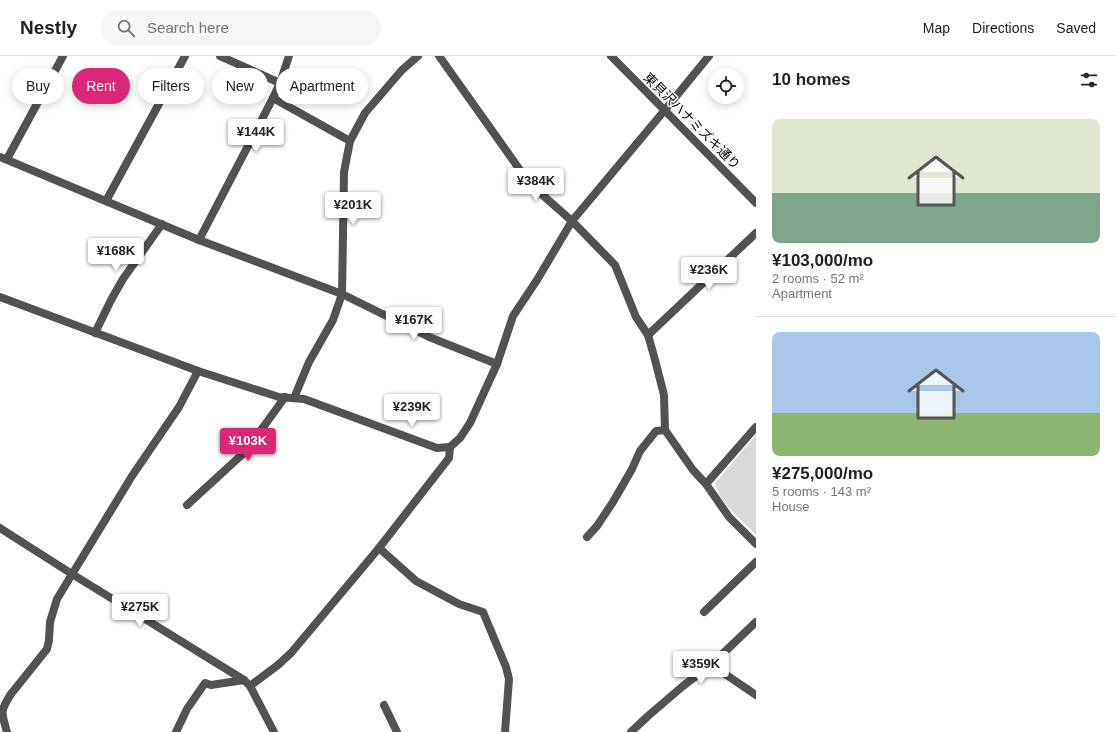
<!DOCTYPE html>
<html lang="en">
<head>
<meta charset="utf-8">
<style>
	body { margin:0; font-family:Helvetica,"Noto Sans JP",sans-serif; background:#f6f6f6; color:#222; height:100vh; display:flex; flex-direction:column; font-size:15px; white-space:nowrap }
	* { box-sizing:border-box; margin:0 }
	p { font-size:13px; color:#767676 }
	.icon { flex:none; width:22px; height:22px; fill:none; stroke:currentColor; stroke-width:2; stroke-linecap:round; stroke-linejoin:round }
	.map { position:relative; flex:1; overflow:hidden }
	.side { display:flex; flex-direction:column; background:#fff; width:360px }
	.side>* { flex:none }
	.banner { position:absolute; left:12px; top:12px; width:380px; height:36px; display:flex; gap:8px }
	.fabs { position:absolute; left:708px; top:12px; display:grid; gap:8px }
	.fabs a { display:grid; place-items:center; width:36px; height:36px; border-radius:50%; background:#fff; box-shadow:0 2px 10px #0003; font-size:20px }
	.price { position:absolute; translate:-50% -34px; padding:0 9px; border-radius:4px; background:#fff; color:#222; font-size:13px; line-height:26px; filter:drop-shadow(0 1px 2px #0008) }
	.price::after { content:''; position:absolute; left:50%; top:24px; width:12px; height:9px; margin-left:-6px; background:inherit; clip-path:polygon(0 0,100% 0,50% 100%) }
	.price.on { background:#db2777; color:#fff }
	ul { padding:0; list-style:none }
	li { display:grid; align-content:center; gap:8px; height:212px; padding:0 16px }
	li+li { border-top:1px solid #e0e0e0 }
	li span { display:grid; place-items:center; height:124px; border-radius:8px; color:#555 }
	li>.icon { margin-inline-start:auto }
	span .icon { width:72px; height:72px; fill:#fffc; stroke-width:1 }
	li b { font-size:17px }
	h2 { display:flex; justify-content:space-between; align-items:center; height:48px; padding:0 16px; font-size:17px }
	.chip { padding:0 14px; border-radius:18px; background:#fff; box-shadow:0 2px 10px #0003; font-size:14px; line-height:36px }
	.chip.on { background:#db2777; color:#fff }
	header { display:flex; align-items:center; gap:24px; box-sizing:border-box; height:56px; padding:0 20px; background:#fff; border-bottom:1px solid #e0e0e0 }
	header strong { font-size:19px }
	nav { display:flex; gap:22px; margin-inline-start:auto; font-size:14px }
	.search { width:280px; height:36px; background:#f6f6f6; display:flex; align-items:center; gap:10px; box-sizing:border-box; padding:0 14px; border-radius:22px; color:#767676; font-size:15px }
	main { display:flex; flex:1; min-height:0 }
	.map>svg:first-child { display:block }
	.green { fill:#d9d9d9 }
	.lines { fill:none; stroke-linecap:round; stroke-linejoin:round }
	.service { stroke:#525252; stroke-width:8 }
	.minor { stroke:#525252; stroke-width:8 }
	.tertiary { stroke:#525252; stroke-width:8 }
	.labels { text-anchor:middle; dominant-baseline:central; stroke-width:3; stroke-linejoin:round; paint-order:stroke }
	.street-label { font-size:13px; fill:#000; stroke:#fff }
</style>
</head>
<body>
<header>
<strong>Nestly</strong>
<div class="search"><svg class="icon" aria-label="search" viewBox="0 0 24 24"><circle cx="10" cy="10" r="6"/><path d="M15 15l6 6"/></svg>Search here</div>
<nav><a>Map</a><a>Directions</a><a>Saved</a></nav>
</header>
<main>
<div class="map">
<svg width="756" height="676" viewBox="0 0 756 676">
	<rect width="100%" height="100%" fill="#fff"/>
	<path class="green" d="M756,379v100c-14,-15 -36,-31 -41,-52z"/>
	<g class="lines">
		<g class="service">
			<path d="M648,279l6,21 10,39 1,35 28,40 13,14"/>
			<path d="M587,481l10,-11 16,-24 19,-33 8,-18 16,-20 9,-1"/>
			<path d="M379,492l37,33 43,23 24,8 23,55 3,12 -4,53"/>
			<path d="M250,630l28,-21 13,-12 88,-105 70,-90 1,-11"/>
			<path d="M11,638l36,-45 2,-9 1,-18 7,-23 75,-123 47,-69 19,-36"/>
			<path d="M384,649l13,27"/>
			<path d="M176,676l11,-23 18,-26 6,2 33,-5"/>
		</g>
		<g class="minor">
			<path d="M220,0l60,27"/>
			<path d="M439,0l91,128 42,37 43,44 21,52 12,18 108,-102"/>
			<path d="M273,42l77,43"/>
			<path d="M0,101l199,83 143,54 87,43 68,27"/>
			<path d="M7,103l56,-103"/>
			<path d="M106,145l79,-145"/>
			<path d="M199,184l74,-142 7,-15 9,-27"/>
			<path d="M0,241l198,74 81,26 25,2 133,49 13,-1 10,-9 10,-15 27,-59 16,-48 24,-36 35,-59 92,-110"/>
			<path d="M95,277l16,-33 12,-21 39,-55"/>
			<path d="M294,342l15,-36 24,-42 9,-26 2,-122 6,-31 15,-28 37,-43 16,-14"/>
			<path d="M756,371l-50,57 23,33 27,27"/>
			<path d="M187,449l59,-54 39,-54"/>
			<path d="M0,472l72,46 172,106 6,6 24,46"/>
			<path d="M704,556l52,-50"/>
			<path d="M712,608l10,8 34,23"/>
			<path d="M7,676c-6,-20 -7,-21 4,-38"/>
			<path d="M631,676l17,-16 35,-30 29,-22 44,-42"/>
		</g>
		<g class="tertiary">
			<path d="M611,0l145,147"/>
			<path d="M664,55l45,-55"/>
		</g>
	</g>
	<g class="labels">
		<g class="street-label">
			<text transform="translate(692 65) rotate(45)">東貝沢ハナミズキ通り</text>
		</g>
	</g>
</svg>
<div class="fabs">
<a><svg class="icon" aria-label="locate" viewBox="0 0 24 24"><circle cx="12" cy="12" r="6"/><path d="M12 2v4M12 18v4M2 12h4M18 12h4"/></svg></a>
</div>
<b class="price" style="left:256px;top:97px">¥144K</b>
<b class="price" style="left:536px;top:146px">¥384K</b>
<b class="price" style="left:353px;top:170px">¥201K</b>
<b class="price" style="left:116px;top:216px">¥168K</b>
<b class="price" style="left:709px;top:235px">¥236K</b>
<b class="price" style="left:414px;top:285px">¥167K</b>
<b class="price" style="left:412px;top:372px">¥239K</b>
<b class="price on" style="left:248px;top:406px">¥103K</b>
<b class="price" style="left:140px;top:572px">¥275K</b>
<b class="price" style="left:701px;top:629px">¥359K</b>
<div class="banner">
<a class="chip">Buy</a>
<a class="chip on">Rent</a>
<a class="chip">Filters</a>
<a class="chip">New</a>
<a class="chip">Apartment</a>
</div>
</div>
<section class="side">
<h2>10 homes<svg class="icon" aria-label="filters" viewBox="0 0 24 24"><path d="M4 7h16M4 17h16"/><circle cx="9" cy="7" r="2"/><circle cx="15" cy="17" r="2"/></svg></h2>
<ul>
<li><span style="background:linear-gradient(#dfe7d0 60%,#7fa58c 0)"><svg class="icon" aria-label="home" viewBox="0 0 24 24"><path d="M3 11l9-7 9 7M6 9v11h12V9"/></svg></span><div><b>¥103,000/mo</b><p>2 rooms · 52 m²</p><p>Apartment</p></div></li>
<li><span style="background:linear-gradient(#a9c7e8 65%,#8fb573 0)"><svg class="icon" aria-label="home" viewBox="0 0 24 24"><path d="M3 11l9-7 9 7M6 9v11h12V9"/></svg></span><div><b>¥275,000/mo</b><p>5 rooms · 143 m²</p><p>House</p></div></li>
</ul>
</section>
</main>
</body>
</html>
